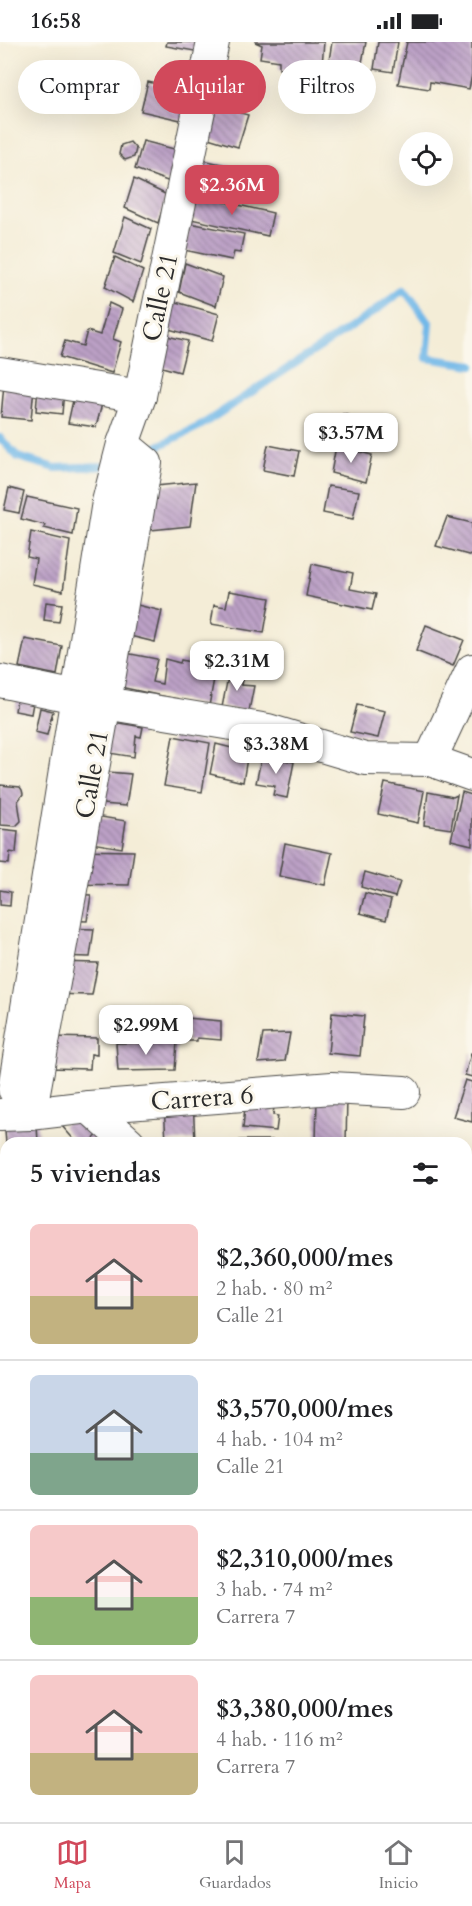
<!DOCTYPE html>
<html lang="es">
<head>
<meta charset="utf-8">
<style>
	body { margin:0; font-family:Cardo,serif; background:#f6f6f6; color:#202124; height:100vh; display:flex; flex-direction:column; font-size:22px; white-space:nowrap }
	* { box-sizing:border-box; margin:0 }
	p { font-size:20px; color:#757577 }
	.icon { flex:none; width:33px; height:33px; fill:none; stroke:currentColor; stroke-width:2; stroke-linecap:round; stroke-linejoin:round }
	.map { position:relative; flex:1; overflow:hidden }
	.details { position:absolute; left:0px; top:1095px; width:472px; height:686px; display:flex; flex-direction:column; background:#fff; border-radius:18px 18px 0 0; box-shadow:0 6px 24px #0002 }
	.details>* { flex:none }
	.hud { position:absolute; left:18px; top:18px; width:436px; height:54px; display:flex; gap:12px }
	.controls { position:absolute; left:399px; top:90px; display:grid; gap:12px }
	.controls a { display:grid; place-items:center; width:54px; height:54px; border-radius:50%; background:#fff; box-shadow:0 6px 24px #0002; font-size:30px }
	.price { position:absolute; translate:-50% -51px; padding:0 14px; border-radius:12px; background:#fff; color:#222; font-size:20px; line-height:39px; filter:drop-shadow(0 2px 3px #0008) }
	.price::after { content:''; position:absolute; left:50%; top:36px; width:18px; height:14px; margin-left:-9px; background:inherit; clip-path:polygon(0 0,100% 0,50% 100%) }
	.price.selected { background:#d1495b; color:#fff }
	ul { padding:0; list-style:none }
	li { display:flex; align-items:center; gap:18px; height:150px; padding:0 30px }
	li+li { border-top:2px solid #e0e0e0 }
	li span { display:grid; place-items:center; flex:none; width:168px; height:120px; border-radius:9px; color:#555 }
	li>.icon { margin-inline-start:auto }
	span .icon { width:72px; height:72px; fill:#fffc; stroke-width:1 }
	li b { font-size:26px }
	h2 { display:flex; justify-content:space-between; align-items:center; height:72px; padding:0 30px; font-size:26px }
	.chip { padding:0 21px; border-radius:27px; background:#fff; box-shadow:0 6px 24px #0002; font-size:21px; line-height:54px }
	.chip.selected { background:#d1495b; color:#fff }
	.status { display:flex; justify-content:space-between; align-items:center; height:42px; padding:0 30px; background:#fff; direction:ltr }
	.status svg { height:16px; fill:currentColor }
	.tabs { display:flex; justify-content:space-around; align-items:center; height:84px; border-top:2px solid #e0e0e0; background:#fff; font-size:16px; color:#757577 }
	.tabs a { display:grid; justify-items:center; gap:3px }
	.tabs .selected { color:#d1495b }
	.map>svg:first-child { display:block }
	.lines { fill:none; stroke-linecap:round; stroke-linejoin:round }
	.stream { stroke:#71b8e8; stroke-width:8 }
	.building { fill:url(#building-back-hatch) }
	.street-casing { stroke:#494845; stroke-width:34 }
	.street { stroke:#fff; stroke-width:32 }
	.labels { text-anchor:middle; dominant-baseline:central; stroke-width:6; stroke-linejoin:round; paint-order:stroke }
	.street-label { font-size:26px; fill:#2b2b2b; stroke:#fbf7ec }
</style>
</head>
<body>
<div class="status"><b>16:58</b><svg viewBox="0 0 49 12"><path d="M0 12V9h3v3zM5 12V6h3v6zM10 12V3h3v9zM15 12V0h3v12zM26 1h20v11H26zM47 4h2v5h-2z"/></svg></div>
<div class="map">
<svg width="472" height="1780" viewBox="0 0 472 1780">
	<defs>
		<pattern id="building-back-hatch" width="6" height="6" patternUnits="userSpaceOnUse" patternTransform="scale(1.5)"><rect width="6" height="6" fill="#bca0c6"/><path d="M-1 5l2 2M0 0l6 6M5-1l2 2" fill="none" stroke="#9983a1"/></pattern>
	</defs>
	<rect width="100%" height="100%" fill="#fbf7ec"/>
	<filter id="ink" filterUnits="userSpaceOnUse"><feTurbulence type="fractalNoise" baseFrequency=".0167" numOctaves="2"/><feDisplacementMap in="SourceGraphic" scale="12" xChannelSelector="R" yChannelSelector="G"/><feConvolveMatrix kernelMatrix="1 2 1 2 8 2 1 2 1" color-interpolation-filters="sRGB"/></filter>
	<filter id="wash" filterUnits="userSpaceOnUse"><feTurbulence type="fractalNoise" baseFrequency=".008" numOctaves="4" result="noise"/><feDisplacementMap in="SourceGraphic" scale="24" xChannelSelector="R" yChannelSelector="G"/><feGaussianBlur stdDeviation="1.35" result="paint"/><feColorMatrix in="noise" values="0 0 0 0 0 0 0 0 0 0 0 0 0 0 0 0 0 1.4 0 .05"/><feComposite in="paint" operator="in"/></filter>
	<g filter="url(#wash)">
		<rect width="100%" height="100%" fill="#f4edd7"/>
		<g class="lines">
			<g class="stream">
				<path d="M0,396l18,19 37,11 55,-2"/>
				<path d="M144,411l56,-27 175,-115 29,-22 26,35 -3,34 45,7"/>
			</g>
		</g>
		<g id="blocks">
			<g class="building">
				<path d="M167,0h36l-3,10 -34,-6z"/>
				<path d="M255,0h69l-3,34 -42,-7v-8l-19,-3 2,-13z"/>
				<path d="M332,0h34l-6,31 -32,-6z"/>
				<path d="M378,0h20l-5,30 -19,-3z"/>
				<path d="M407,0h65v33l-3,14 -39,-7 -1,7 -31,-5z"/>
				<path d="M148,40l44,10 -7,29 -44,-10z"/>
				<path d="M217,64l31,9 -10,32 -30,-9z"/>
				<path d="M143,99l35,9 -8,32 -35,-13z"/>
				<path d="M130,100l6,7 -2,8 -9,3 -6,-6 2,-9z"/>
				<path d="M203,118l36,8 -6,27 -36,-7z"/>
				<path d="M134,137l33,16 -9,28 -33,-15z"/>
				<path d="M196,153l77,18 -5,23 -77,-17z"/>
				<path d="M125,175l26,12 -10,35 -27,-11z"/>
				<path d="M190,181l54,11 -4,19 -6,-1 -2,8 -48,-10z"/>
				<path d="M115,215l28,14 -10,31 -28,-15z"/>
				<path d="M185,221l38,14 -7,29 -37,-14z"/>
				<path d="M172,259l47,13 -7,27 -47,-13z"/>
				<path d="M109,261l13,6 -9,30 8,3 -9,31 -52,-16 5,-16 18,5 4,-15 13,4z"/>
				<path d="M163,293l25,6 -8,31 -25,-7z"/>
				<path d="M4,342l30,3 -3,33 -30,-3z"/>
				<path d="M38,345l26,3 -2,24 -26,-3z"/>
				<path d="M75,349l29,5 -8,31 -28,-4z"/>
				<path d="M343,372l16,4 -5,23 -16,-3z"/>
				<path d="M268,403l31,6 -5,25 -31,-6z"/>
				<path d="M336,404l36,9 -6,27 -35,-9z"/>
				<path d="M196,440l-6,44 -59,6 14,-45z"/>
				<path d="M328,444l31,5 -6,28 -30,-6z"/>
				<path d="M9,446l15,4 -5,21 -15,-3z"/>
				<path d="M27,455l50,11 -4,27 -29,-7 1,-3 -24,-6z"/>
				<path d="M447,475l25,6v33l-36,-10z"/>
				<path d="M31,490l39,9 -7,50 -31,-7 4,-25 -9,-2z"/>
				<path d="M312,522l41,9 -3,16 26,5 -4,16 -66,-14z"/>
				<path d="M229,549l41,7 -6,35 -53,-9 3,-19 12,2z"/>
				<path d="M117,558l45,11 -7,31 -46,-11z"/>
				<path d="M46,560l16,2 -3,18 -15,-2z"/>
				<path d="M426,583l38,15 -11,26 -37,-15z"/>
				<path d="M25,597l37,7 -5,29 -38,-8z"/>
				<path d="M105,607l52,10 -5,23 10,2 3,-25 15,4 1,-3 35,8 -7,38 -112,-24z"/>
				<path d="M230,625l14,2 -3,16 13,1 -5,25 -27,-4z"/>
				<path d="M17,657l16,4 -2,11 -16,-3z"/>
				<path d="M357,663l28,6 -7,27 -28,-6z"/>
				<path d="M40,666l13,3 -6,24 -12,-3z"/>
				<path d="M89,676l54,9 -2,10 -5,-1 -2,21 -50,-8z"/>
				<path d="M173,694l37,7 -8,49 -38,-6z"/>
				<path d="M216,702l32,8 -5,30 -33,-8z"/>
				<path d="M262,713l32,7 -7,36 -14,-3 2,-9 -19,-3z"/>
				<path d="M84,728l47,4 -5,32 -47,-4z"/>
				<path d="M385,741l39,8 -6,32 -40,-9z"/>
				<path d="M0,743l20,2 2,3 1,4 -5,7 3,20 -5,5 -16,-1z"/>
				<path d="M428,750l25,5 4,-2 -6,34 -27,-4z"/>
				<path d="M462,750l10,3v50l-21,-5z"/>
				<path d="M77,771l49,8 -4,27 -50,-8z"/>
				<path d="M0,787l18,2 -2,22 -6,-1 -1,12 -9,-1z"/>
				<path d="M285,801l47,10 -7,32 -46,-9z"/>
				<path d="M71,808l63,1 -5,34 -64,-1z"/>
				<path d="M365,830l35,10 -5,15 -34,-10z"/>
				<path d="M0,848l11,2 -1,14 -10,-1z"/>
				<path d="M365,851l26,7 -5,20 -26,-7z"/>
				<path d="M63,852l28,1 -4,26 -28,-1z"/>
				<path d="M58,886l36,1 -4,28 -37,-1z"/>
				<path d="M52,920l46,1 -6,32 -45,-1z"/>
				<path d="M332,971l32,3 -4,40 -32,-3z"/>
				<path d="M187,976l34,3v19l-24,-2v3h-10z"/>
				<path d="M290,991l-5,28 -27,2 5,-29z"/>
				<path d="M49,995l48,1v17l-6,-1 -1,15 -42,-1z"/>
				<path d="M177,1000l-2,28 -57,1 -2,-28z"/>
				<path d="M471,1011h1v24l-7,-2z"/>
				<path d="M465,1038l7,2v40l-19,-5z"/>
				<path d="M246,1054l29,3 -2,16 5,1 -2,15 -33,-3z"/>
				<path d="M317,1056h30l-1,45h-30z"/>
				<path d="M193,1060l2,38 -29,2 -2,-38z"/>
				<path d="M36,1064l2,37h-32l-3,-35z"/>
				<path d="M82,1067l19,23 -12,11h-12l-15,-17z"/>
				<path d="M240,1098h32l-1,3h-32z"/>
			</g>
		</g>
	</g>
	<g filter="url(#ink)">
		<use href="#blocks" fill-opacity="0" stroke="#494845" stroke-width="1.5"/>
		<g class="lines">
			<g class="street-casing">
				<g id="street">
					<path d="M0,331l140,23"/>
					<path d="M0,639l105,22 163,27 97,29 65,1 42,15"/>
					<path d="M430,718l42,-90"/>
					<path d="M14,1047l94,-587 15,-58 17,-48 73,-354"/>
					<path d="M89,1065l40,36"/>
					<path d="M30,1072l75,-411 41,-240 -23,-19"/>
					<path d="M0,1073l30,-1 59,-7 243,-19 72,4"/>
				</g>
			</g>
			<use href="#street" class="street"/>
		</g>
	</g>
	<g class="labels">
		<g class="street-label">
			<text transform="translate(160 255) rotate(-78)">Calle 21</text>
			<text transform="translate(92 732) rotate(-80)">Calle 21</text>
			<text transform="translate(202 1056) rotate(-4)">Carrera 6</text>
		</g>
	</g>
</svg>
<div class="controls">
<a><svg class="icon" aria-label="locate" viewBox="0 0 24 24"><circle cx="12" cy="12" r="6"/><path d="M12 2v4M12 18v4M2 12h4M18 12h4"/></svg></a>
</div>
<b class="price selected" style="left:232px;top:174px">$2.36M</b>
<b class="price" style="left:351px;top:422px">$3.57M</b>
<b class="price" style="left:237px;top:650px">$2.31M</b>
<b class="price" style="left:276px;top:733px">$3.38M</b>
<b class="price" style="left:146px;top:1014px">$2.99M</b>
<div class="hud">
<a class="chip">Comprar</a>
<a class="chip selected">Alquilar</a>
<a class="chip">Filtros</a>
</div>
<section class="details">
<h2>5 viviendas<svg class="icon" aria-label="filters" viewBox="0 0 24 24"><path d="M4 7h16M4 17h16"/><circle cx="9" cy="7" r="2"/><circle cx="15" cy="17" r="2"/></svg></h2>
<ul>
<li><span style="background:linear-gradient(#f6c9c9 60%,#c2b280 0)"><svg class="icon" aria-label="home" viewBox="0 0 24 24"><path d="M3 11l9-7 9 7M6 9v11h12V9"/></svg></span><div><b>$2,360,000/mes</b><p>2 hab. · 80 m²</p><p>Calle 21</p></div></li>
<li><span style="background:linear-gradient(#c9d6e8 65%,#7fa58c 0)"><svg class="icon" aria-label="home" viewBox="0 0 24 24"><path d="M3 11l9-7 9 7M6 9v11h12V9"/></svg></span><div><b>$3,570,000/mes</b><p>4 hab. · 104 m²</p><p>Calle 21</p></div></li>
<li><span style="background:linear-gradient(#f6c9c9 60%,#8fb573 0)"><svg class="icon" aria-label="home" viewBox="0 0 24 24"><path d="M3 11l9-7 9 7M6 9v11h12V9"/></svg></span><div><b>$2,310,000/mes</b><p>3 hab. · 74 m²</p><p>Carrera 7</p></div></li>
<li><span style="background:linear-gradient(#f6c9c9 65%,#c2b280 0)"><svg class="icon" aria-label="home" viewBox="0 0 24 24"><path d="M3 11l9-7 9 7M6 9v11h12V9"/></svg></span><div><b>$3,380,000/mes</b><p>4 hab. · 116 m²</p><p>Carrera 7</p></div></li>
</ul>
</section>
</div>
<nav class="tabs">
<a class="selected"><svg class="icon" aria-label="map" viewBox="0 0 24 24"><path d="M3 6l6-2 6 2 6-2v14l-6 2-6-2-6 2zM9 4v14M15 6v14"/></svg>Mapa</a>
<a><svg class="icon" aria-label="saved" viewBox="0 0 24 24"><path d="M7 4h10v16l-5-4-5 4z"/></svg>Guardados</a>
<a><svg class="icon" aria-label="home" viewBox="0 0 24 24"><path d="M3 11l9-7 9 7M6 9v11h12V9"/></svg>Inicio</a>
</nav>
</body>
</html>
